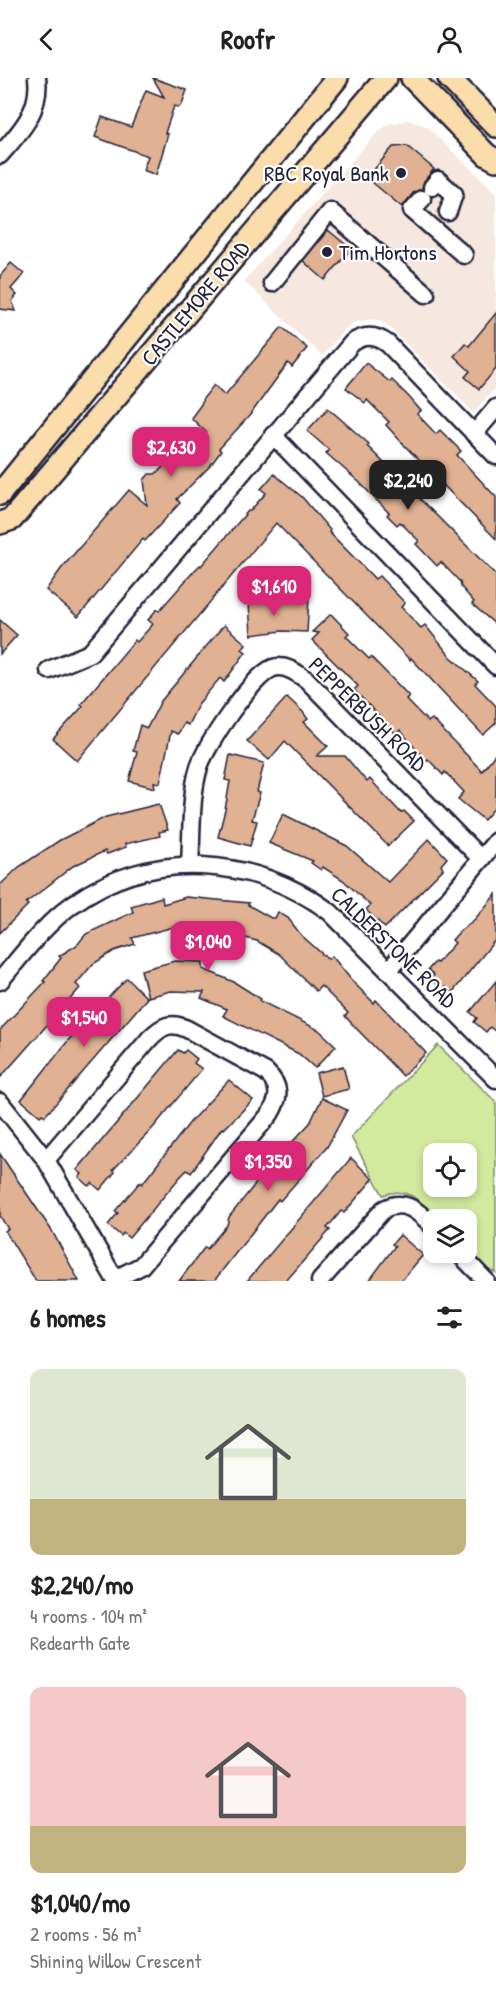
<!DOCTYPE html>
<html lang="en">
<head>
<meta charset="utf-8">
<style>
	body { margin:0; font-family:"Patrick Hand",sans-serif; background:#f2f2f2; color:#222; height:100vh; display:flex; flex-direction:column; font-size:22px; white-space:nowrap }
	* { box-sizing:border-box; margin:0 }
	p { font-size:20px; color:#767676 }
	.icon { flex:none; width:33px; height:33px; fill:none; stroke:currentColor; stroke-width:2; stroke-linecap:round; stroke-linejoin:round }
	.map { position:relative; height:1203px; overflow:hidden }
	.sheet { display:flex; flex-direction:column; background:#fff; flex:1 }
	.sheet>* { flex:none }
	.tools { position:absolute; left:423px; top:1065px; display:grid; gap:12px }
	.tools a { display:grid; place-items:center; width:54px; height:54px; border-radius:12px; background:#fff; box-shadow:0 3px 9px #0003; font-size:30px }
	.price { position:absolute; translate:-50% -51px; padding:0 14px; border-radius:12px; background:#db2777; color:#fff; font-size:20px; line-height:39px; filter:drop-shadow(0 2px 3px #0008) }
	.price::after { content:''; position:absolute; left:50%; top:36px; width:18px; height:14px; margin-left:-9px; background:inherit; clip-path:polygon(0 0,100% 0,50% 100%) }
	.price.selected { background:#222; color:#fff }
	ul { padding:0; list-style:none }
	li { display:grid; align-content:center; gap:12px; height:318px; padding:0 30px }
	li span { display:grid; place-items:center; height:186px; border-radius:12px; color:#555 }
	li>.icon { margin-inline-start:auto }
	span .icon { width:108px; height:108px; fill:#fffc; stroke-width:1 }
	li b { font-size:26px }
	h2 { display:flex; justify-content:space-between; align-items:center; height:72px; padding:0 30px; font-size:26px }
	header { display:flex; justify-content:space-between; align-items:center; height:78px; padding:0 30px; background:#fff; font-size:27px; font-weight:800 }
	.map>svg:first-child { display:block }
	.built { fill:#f6e8de }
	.green { fill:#d2e99e; stroke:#7a866c; stroke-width:1.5; fill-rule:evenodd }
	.building { fill:#e0b192; stroke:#22223b; stroke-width:1.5 }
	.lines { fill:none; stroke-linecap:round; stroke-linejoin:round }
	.minor-casing { stroke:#22223b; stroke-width:21 }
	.major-casing { stroke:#22223b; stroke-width:26 }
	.minor { stroke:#fff; stroke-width:16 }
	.major { stroke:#faddab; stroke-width:21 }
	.poi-dot { fill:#22223b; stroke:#fff; stroke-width:2 }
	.labels { text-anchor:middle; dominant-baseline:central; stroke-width:4.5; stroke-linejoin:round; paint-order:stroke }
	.poi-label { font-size:22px; fill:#22223b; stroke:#fff; text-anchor:end }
	.street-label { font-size:22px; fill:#22223b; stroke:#fff }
</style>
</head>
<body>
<header><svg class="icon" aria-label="back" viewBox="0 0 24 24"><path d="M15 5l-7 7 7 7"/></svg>Roofr<svg class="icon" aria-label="person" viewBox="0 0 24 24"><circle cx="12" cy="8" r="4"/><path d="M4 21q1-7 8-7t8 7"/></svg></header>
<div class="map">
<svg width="496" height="1203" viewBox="0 0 496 1203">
	<rect width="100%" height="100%" fill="#fff"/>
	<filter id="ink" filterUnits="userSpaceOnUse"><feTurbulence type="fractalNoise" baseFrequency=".0167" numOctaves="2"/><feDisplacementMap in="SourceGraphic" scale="12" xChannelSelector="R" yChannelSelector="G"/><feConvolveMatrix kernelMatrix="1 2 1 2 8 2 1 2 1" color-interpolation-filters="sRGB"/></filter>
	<g filter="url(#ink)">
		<path class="built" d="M407,42l19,6 70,67v193l-22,27 -88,-89 -12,-5 -19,3 -11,8 -22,26 -78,-75 131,-146 12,-10z"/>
		<path class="green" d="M438,967l58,57v171l-8,-3 -21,-22 -1,-28 -28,-1c-17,-16 -29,-34 -55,-24l-32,-58zM434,1076h32v32h-32z"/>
		<g class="building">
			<path d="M153,0l34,12 -5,14 -3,3 -5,-1 -9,27 3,1 -12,41 -13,-5 5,-14 -53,-19 7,-20 29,10 15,-37 18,7z"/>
			<path d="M407,68l27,23 -10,12 -2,8 -8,3 -12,15 -35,-29 26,-31z"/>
			<path d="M328,152l23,19 -26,31 -22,-19z"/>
			<path d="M11,185l13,11 -13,15 6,6 -5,6 4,10 -16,-2v-33z"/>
			<path d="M496,235v56l-17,20 -14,-12 5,-6 -16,-15 11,-13 4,3z"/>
			<path d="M282,249l25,21 -15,19 -4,-4 -38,52 -31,34 2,2 -11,15 -33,33 3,4 -35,38 -2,-2 -65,78 -32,-27 15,-21 68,-79 18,15 -3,-25 5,-6h6l7,-6 21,-35 23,-1 -15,-14 11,-15v-3l12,-15 11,10z"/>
			<path d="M366,285l24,19 2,-2 17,17 12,14 -4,3 19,20 4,-4 21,21 -4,4 39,42v42l-91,-93 -19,-21 3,-3 -22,-22 -2,3 -19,-15z"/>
			<path d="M328,330l41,36 -2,2 129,129v50l-24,-21 2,-2 -13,-15 -1,-5 -19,-20 -4,4 -21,-22 3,-3 -19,-19 -3,3 -10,-10 2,-2 -30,-31 -33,-29 3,-3 -22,-19z"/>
			<path d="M274,396l28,23 28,33 -1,2 46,47 4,-3 26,27 -4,4 20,21 4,-3 25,31 28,25 -3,3 21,22v17l-13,12 -72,-77 -1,2 -134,-137 -199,238 -24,-22 30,-33 -2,-2 54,-64 2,2 16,-18 -5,-4 9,-11 2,2 35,-40 6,-6 1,1 47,-55h2l16,-18 -5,-4z"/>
			<path d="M282,518l27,1 -2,35 -25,-1 -31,4 -2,-32 33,-3z"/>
			<path d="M331,536l18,19 -3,3 23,23 2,-2 38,39 -3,3 22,23 4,-3 50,52 14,-18v53l-12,14 -26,-21 6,-7 -19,-20 -2,3 -15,-16 -2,2 -26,-31 -4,4 -42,-44 4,-4 -46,-46 7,-7 -7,-1z"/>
			<path d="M0,542l17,15 -17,19z"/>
			<path d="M224,547l22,19 -4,5 4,3 -22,30 -4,-4 -21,25 -11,22 -4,-2 -6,11 -7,-3 -11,52 -6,-1 1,6 -26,-7 8,-29 -4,-1 7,-26 7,3 14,-27z"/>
			<path d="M287,619l15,14 6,8 -4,3 24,24 -11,10h28l22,26 3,-3 31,34 3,-2 10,10 -26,25 -103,-105 -16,19 -22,-19z"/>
			<path d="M230,677l34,8 -7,29 3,1 -8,27 5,1 -7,25 -32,-9 7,-27 5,-29 -5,-1z"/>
			<path d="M159,726l9,26 -9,2 1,4 -35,8 1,3 -19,7 -2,-3 -32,15 -47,37 2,2 -28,28v-48l19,-18 41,-27 46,-23z"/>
			<path d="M283,736l64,32 41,36 41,-43 18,19 -6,7 2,4 -58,59 -19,-18 4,-5 -27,-25 -20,-13 -2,3 -10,-7 2,-2 -44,-18z"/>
			<path d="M496,816v45l-44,54 -7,-6 -2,2 -12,-9 3,-5 -6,-5 7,-8 2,1 18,-20 -3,-3 9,-10 14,-11z"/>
			<path d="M162,819l1,7 23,-7 63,6 -1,2 23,13h4l3,-6 10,6 13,17 27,24 4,-3 21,26 21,21 2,-3 50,53 -23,23 -51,-52 -7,-8 3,-3 -27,-27 -5,5 -37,-37 -22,-13 -34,-9 -42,-2v-5l-49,13 3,6 -21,7 -21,13 -17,20 4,4 -80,90v-48l45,-48 -2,-1 18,-23 -2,-2 18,-11 9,-11 47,-22 -2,-6z"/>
			<path d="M175,883l28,1v7l31,13 27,17 -1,2 59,29 17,16 -21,22 -16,-14 -76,-38 4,-7 -26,-11 3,-6 -33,-1 -23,6 -7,-27z"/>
			<path d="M127,900l20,20 -102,118 -3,-2 -2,2 -19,-16 50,-63z"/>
			<path d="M496,903v51l-6,-5 -4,5 -12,-10 3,-4 -7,-6z"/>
			<path d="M178,972l5,3 3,-3 11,9 -3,4 8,6 -50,60 -39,41 2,2 -15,18 -8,-7 -3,3 -10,-9 3,-3 -5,-4z"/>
			<path d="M343,988l6,23 -27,7 -6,-23z"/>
			<path d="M229,1002l24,20 -29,29 -2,-1 -31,45 -4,-3 -7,7 -51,61 -6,-5 -2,3 -13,-11 10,-12 -3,-2 25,-29 2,2 49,-63z"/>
			<path d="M322,1020l25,12 -20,37 -47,54 -2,-2 -64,82h-35l26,-34 2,2 20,-24 2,-8 39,-49 42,-45z"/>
			<path d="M0,1076l52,77 27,50h-43l-31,-50 3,-2 -8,-13z"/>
			<path d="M351,1080l22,21 -29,34 -3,-2 -14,17 3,2 -44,51h-39z"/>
			<path d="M400,1157l23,20 -22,26h-32l26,-35 -3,-2z"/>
		</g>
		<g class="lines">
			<g class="minor-casing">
				<g id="minor">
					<path d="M0,77c20,-23 41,-44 37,-77"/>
					<path d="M432,109l6,-7 16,14 -6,18"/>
					<path d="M422,121l-10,11 52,45"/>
					<path d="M272,205l58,-72 96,83"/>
					<path d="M474,356l22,-26"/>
					<path d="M273,357l223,231"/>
					<path d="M49,592l41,-17 262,-310c13,-9 24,-8 36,1l108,112"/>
					<path d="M190,786c2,-31 0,-67 9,-97 7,-22 53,-91 74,-99 12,-4 24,5 34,12l174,179"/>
					<path d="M389,892l107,-129"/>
					<path d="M0,903c23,-27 44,-56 73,-77 78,-56 181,-48 257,8l166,167"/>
					<path d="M0,1024l46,58 70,121"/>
					<path d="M46,1082l104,-122c12,-12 21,-17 37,-9l79,43c15,14 14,26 4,42l-129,152 -26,13"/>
					<path d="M458,1174l28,29"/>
					<path d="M320,1203l64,-72c21,-11 35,3 50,18"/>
				</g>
			</g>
			<g class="major-casing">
				<g id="major">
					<path d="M412,0l75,77 9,5"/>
					<path d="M449,0l47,48"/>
					<path d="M0,416l337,-416"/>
					<path d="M0,445l12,-4 374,-441"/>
				</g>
			</g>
			<use href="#minor" class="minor"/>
			<use href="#major" class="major"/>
		</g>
	</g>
	<g class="poi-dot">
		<circle cx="401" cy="95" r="6"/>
		<circle cx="327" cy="174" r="6"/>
	</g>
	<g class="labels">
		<g class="poi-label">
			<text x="389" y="95">RBC Royal Bank</text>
			<text x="339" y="174" text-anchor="start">Tim Hortons</text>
		</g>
		<g class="street-label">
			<text transform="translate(195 225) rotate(-50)">CASTLEMORE ROAD</text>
			<text transform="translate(368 636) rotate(44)">PEPPERBUSH ROAD</text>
			<text transform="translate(394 869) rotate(44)">CALDERSTONE ROAD</text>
		</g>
	</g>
</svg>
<div class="tools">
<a><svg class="icon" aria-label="locate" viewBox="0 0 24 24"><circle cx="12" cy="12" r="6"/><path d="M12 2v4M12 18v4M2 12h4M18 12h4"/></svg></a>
<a><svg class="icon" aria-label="layers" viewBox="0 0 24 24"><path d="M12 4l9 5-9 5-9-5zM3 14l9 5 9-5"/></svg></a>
</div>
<b class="price" style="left:171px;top:400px">$2,630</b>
<b class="price selected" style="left:408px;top:433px">$2,240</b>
<b class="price" style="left:274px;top:539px">$1,610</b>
<b class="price" style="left:208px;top:894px">$1,040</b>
<b class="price" style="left:84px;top:970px">$1,540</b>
<b class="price" style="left:268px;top:1114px">$1,350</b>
</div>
<section class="sheet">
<h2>6 homes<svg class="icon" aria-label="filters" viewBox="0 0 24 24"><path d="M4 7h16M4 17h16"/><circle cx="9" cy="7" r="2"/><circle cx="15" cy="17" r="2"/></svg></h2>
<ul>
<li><span style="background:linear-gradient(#dfe7d0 70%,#c2b280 0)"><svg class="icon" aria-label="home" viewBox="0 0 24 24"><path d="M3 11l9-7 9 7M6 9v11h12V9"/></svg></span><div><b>$2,240/mo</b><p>4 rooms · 104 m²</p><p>Redearth Gate</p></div></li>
<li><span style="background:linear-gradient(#f6c9c9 75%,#c2b280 0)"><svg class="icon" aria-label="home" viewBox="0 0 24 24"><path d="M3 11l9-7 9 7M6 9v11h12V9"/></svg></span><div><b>$1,040/mo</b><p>2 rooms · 56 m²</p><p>Shining Willow Crescent</p></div></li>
</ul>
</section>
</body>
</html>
